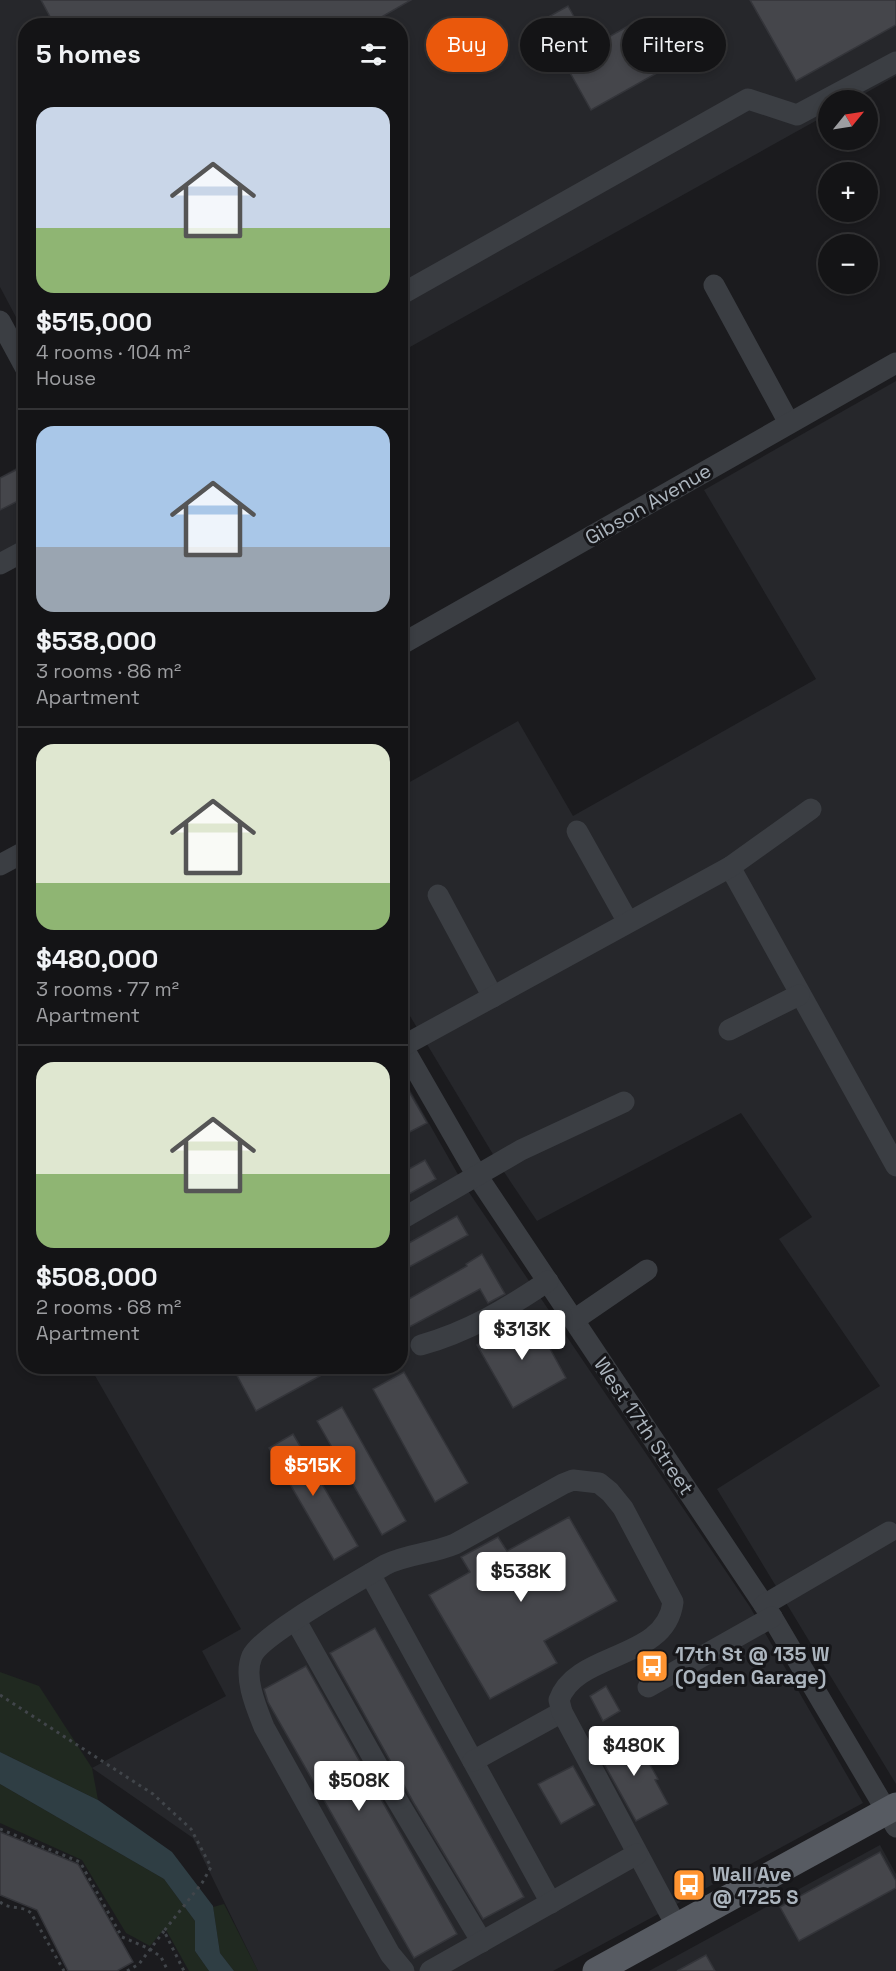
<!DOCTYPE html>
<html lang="en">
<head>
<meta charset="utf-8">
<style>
	body { margin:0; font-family:"Space Grotesk",sans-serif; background:#1d1d1f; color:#f1f3f6; height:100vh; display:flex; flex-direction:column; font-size:22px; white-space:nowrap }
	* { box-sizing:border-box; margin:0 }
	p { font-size:20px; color:#9d9ea1 }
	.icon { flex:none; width:33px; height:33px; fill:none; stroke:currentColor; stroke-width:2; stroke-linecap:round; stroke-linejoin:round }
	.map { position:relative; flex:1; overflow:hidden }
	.drawer { position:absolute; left:18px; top:18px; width:390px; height:1356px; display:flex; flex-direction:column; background:#141416; border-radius:24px; box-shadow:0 3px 9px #0003,0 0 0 2px #333335 }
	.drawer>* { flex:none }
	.hud { position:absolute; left:426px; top:18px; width:380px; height:54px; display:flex; gap:12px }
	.needle { width:39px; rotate:60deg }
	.tools { position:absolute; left:818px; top:90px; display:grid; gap:12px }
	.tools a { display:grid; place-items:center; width:60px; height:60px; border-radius:50%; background:#141416; box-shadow:0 3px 9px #0003,0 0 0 2px #333335; font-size:30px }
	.price { position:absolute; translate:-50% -51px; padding:0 14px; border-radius:6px; background:#fff; color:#222; font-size:20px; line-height:39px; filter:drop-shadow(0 2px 3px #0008) }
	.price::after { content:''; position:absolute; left:50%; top:36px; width:18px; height:14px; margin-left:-9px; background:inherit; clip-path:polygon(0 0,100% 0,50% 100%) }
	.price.on { background:#ea580c; color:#fff }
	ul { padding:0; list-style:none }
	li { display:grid; align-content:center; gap:12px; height:318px; padding:0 18px }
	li+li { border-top:2px solid #333335 }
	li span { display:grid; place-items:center; height:186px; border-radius:18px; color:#555 }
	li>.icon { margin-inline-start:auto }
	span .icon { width:108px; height:108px; fill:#fffc; stroke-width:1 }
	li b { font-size:26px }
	h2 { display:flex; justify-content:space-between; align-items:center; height:72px; padding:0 18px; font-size:26px }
	.chip { padding:0 21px; border-radius:27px; background:#141416; box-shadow:0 3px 9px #0003,0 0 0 2px #333335; font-size:21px; line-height:54px }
	.chip.on { background:#ea580c; color:#fff }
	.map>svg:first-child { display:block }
	.built { fill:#26272b }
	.green { fill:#202920 }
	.water { fill:#2f3e44 }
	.building { fill:#45464b; stroke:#34353a; stroke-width:1.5 }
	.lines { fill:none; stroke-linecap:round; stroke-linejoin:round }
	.path { stroke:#41454a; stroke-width:3; stroke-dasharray:3 4.5; stroke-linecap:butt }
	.minor { stroke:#3b3e43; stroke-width:21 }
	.major { stroke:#575b62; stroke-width:27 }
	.labels { text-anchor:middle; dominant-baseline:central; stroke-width:6; stroke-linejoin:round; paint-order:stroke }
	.street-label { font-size:20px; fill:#acb5be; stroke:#161619 }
	.poi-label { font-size:20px; font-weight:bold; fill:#acb5be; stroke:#161619; text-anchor:start }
</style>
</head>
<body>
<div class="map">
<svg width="896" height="1971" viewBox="0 0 896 1971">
	<rect width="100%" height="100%" fill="#1b1b1e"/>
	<g class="built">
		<path d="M0,0h896v76l-43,24h-25v14l-427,238 -1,-326h-374l-1,308 -25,-47z"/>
		<path d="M896,381v1403l-179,-295 163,-103 -101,-147 33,-22 -71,-104 -204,108 -37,-55 -99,-165v-214l117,-66 55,95 243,-137 -112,-189z"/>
		<path d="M25,463v77l-25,15v-78z"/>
		<path d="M401,1074l63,111 286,422 113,196 -310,168h-295l-65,-133 -101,-70 134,-72 -24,-45 39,-22 -151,-262 310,-1z"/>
		<path d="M880,1845l16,29v97h-247z"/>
	</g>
	<g class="green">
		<path d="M0,1672l39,14 53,82 6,32 -98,-48z"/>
		<path d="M0,1784l164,95 31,42v30l14,20h-20l-24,-43 -15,18 -24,-13 -44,-73 -82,-37z"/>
		<path d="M224,1904l34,67h-24l-14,-18 -7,-46z"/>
	</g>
	<path class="water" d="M0,1752l98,48 74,52 41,54 7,47 14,18h-25l-14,-20v-30l-31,-42 -164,-95z"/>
	<g class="building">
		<path d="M41,0h370l-45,26h-311z"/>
		<path d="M750,0h146v25l-100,56z"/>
		<path d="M568,6l23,41 39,-22 27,48 -66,37 -50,-89z"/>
		<path d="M26,465v32l-26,13v-32z"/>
		<path d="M400,1076l27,47 -27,14z"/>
		<path d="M425,1160l11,19 -36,20v-25z"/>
		<path d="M457,1216l11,19 -68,37v-24z"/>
		<path d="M482,1254l23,40 -17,9 -8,-14 -80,43v-28l67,-38 -1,-2z"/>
		<path d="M531,1314l35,64 -53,30 -36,-63z"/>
		<path d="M232,1366h106l-82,45z"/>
		<path d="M404,1372l64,111 -33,19 -62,-113z"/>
		<path d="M342,1407l64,114 -24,14 -65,-114z"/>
		<path d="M293,1434l65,112 -24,14 -65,-112z"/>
		<path d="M569,1517l48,84 -73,40 13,22 -67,36 -61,-104 41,-23 -9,-15 37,-20 9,14z"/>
		<path d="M375,1628l149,269 -41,22 -68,-114 -85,-152z"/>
		<path d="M306,1666l151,268 -43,24 -146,-256 -4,-13z"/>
		<path d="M606,1686l14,25 -17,10 -13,-25z"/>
		<path d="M632,1733l26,46 -3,1 13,24 -32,17 -38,-68z"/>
		<path d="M573,1766l22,39 -34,19 -23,-40z"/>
		<path d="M0,1832l78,32 55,98 -16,9h-49l-31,-61 -37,-15z"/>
		<path d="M880,1852l16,29v7l-97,53 -19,-34z"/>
		<path d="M706,1955l9,16h-38z"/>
	</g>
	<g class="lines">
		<g class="path">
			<path d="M0,1695l153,99 38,35 20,38 -9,16 -38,48 20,40"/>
			<path d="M0,1829l80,33 42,75 28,12 11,8 7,14"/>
			<path d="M0,1902c10,8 22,3 31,11l33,58"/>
			<path d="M127,1971l12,-7 25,-33"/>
		</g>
		<g class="minor">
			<path d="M714,285l75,138"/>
			<path d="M400,295l348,-196 49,16 99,-53"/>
			<path d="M0,321l26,48"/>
			<path d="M0,564l26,-14"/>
			<path d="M400,645l496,-282"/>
			<path d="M577,831l51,91"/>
			<path d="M0,865l26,-14"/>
			<path d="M730,867l166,299"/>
			<path d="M438,895l55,102"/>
			<path d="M729,1030l70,-35"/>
			<path d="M400,1042l76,132 296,443 124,210"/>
			<path d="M403,1046l327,-179 81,-58"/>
			<path d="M400,1220l121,-70 103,-48"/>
			<path d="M574,1320l73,-50"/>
			<path d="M421,1345c47,-13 87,-37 127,-64"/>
			<path d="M370,1574l181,329"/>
			<path d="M764,1605l125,-73"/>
			<path d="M296,1621l98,174 88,147"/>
			<path d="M648,1687l124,-70"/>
			<path d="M473,1761l89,-49"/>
			<path d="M404,1971l-14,-17 -126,-227c-8,-20 -21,-50 -12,-71 10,-22 107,-75 133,-91 22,-11 46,-11 70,-21l108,-60 10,-4 26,3 11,9 13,16 50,94c-7,59 -97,49 -114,98l3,12 115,215"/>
			<path d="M430,1971l207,-117"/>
		</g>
		<path class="major" d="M596,1971l300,-165"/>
	</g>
	<defs>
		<g id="bus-square" transform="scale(1.725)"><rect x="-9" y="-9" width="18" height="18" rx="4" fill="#ff9431" stroke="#161619"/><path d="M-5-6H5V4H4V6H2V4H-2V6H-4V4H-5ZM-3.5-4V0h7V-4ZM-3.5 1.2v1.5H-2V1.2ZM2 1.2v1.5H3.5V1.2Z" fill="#fff"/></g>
	</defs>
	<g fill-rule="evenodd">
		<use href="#bus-square" x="652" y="1666"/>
		<use href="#bus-square" x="689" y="1885"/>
	</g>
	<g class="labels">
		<g class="street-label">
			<text transform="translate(648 504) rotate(-30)">Gibson Avenue</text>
			<text transform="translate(644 1426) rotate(56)">West 17th Street</text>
		</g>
		<g class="poi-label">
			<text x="675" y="1654">17th St @ 135 W<tspan x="675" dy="23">(Ogden Garage)</tspan></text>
			<text x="712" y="1874">Wall Ave<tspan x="712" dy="23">@ 1725 S</tspan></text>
		</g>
	</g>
</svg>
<div class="tools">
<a><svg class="needle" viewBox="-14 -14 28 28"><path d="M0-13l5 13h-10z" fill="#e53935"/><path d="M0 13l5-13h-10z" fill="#9d9ea1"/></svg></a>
<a>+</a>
<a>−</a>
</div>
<b class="price" style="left:522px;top:1361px">$313K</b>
<b class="price on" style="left:313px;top:1497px">$515K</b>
<b class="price" style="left:521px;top:1603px">$538K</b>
<b class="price" style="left:634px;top:1777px">$480K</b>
<b class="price" style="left:359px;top:1812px">$508K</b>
<div class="hud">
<a class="chip on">Buy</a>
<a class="chip">Rent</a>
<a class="chip">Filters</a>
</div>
<section class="drawer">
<h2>5 homes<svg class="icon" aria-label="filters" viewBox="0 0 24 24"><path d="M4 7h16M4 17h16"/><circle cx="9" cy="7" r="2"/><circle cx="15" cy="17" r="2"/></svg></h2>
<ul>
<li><span style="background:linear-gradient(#c9d6e8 65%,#8fb573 0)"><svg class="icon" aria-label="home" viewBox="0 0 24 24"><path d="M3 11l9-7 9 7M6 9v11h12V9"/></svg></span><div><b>$515,000</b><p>4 rooms · 104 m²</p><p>House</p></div></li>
<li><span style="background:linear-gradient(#a9c7e8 65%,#9aa5b1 0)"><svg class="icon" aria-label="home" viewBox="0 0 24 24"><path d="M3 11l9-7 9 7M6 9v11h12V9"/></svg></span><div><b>$538,000</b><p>3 rooms · 86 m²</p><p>Apartment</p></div></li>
<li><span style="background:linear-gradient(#dfe7d0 75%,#8fb573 0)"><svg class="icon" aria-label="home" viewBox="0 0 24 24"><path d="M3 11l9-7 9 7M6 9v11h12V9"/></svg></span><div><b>$480,000</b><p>3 rooms · 77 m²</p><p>Apartment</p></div></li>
<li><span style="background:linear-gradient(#dfe7d0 60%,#8fb573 0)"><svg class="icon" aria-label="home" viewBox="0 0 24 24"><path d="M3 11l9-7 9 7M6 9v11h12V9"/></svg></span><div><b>$508,000</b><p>2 rooms · 68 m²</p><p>Apartment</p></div></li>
</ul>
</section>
</div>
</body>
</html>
